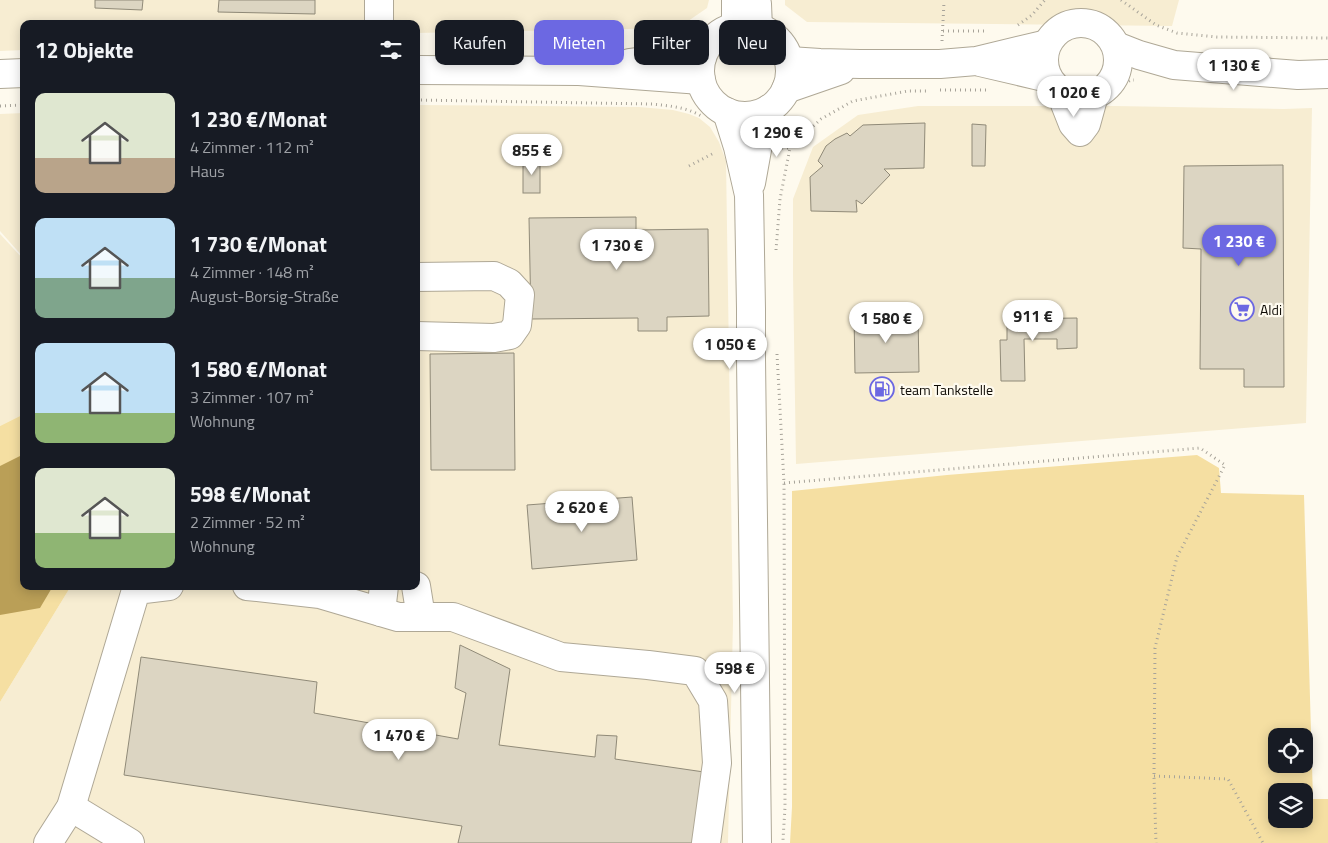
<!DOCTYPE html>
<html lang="de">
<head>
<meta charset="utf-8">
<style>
	body { margin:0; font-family:"Titillium Web",sans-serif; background:#20242c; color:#f1f3f6; height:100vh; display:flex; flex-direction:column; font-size:19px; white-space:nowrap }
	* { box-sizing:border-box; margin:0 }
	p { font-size:16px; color:#9ea1a6 }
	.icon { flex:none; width:28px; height:28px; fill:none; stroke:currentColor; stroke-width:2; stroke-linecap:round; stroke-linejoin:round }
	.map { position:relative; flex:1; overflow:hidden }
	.details { position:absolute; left:20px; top:20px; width:400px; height:570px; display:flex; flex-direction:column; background:#171b24; border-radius:10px; box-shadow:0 2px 12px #0003 }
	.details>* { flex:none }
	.top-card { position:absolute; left:435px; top:20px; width:475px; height:45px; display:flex; gap:10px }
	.tools { position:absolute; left:1268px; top:728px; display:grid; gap:10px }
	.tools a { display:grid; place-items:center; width:45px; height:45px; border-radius:10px; background:#171b24; box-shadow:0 2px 12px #0003; font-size:25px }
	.price { position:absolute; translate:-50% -42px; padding:0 11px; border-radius:18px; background:#fff; color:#222; font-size:16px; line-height:32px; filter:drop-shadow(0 1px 2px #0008) }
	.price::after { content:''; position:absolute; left:50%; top:30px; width:15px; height:11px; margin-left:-8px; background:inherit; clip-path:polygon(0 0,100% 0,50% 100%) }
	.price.selected { background:#6c68e2; color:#fff }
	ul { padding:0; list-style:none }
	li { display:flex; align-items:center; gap:15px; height:125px; padding:0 15px }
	li span { display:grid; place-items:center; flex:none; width:140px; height:100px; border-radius:10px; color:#555 }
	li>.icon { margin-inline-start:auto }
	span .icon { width:60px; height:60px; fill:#fffc; stroke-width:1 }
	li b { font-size:21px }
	h2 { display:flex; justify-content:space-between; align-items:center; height:60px; padding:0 15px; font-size:21px }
	.chip { padding:0 18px; border-radius:10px; background:#171b24; box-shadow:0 2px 12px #0003; font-size:18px; line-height:45px }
	.chip.selected { background:#6c68e2; color:#fff }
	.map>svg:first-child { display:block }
	.built { fill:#f7edd2 }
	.green { fill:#f5dfa2; fill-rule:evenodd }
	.water { fill:#ba9f57 }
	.building { fill:#dcd5c2; stroke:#908a78 }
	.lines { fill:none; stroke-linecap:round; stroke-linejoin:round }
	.minor-casing { stroke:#afa896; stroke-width:30 }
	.major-casing { stroke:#afa896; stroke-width:30 }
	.highway-casing { stroke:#afa896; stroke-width:30 }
	.path { stroke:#a7a399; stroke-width:3; stroke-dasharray:1 4; stroke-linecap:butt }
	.minor { stroke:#fff; stroke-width:28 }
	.major { stroke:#fff; stroke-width:28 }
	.highway { stroke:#fff; stroke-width:28 }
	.labels { text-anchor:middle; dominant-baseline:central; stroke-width:4.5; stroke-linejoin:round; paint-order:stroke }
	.poi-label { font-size:14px; fill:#0f0c06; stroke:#fefaee; text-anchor:start }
</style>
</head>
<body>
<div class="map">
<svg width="1328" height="843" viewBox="0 0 1328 843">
	<rect width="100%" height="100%" fill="#fefaee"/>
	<g class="built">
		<path d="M0,0h709l-2,8 -29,20 -262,5v-9h-392v26l-24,1z"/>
		<path d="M785,0h394l-7,26 -365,-4 -22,-17z"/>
		<path d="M416,105l223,2 34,3 16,4 10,4 11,9 9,15 7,19 7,461 -5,221h-728v-141l71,-116h345z"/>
		<path d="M918,106h197l169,3 28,-1 -6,315 -510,41 -3,-190v-75l20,-52 45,-32z"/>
		<path d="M24,113v145l-24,-27v-117z"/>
		<path d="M0,234l24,26v154l-24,12z"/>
	</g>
	<g class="green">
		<path d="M24,414v172h47l-71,116v-276z"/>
		<path d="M1197,455l22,13 2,25 83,2 9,304h15v44h-538l2,-36v-316l155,-16zM1276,736h28v28h-28zM1276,791h28v28h-28z"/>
	</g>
	<path class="water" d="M24,454v132h29l-13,22 -40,7v-149z"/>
	<g class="building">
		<path d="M95,0h48l-1,10 -47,-2z"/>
		<path d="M219,0h96v14l-97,-2z"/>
		<path d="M925,123l-1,45 -40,1 6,6 -28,29 -6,-4 1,12 -46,-1 -1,-34 13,-11 -5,-5 8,-15 9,-7 12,-6 3,3 13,-11z"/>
		<path d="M972,124l14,1 -1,41h-13z"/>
		<rect x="523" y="159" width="17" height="34"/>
		<path d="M1283,165l1,222h-40v-18h-44l1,-120 -18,-1 1,-82z"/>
		<path d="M636,217v13l72,-1 1,87 -42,1v14h-29v-13l-107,1 -2,-101z"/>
		<path d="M854,315h64l1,57 -64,1z"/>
		<path d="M1077,318v30l-20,1v-10h-33l1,42h-24l-1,-41h7v-21z"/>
		<path d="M514,353l1,117h-84l-1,-116z"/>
		<path d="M632,497l5,63 -105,9 -5,-64z"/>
		<path d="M460,645l50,24 -11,76 96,12 2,-22 20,1 -2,23 89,13 -10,71h-236l4,-17 -338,-51 17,-118 176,25 -3,31 144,26 8,-46 -11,-5z"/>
	</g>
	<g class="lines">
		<g class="minor-casing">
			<g id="minor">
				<circle cx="1081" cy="60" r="37"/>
				<path d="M379,24v-24"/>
				<path d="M1116,46l23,9 35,10 124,10 30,-1"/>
				<path d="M789,61l31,2 40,1h80l36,-3 71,-17"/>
				<path d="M980,62l68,16"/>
				<path d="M629,63l37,-5 36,-1"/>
				<path d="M416,70l163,1 122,9"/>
				<path d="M0,74l24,-1"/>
				<path d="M786,89l55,-19"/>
				<path d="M1060,91l13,33 7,8 6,-8 8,-29"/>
				<path d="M416,277l78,-1 15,7 11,12 -3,30 -7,10 -16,3 -78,-2"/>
				<path d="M247,586l73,8 78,23h55l108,40 87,8 47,6 18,30 4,62 -11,80"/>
				<path d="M416,586l5,31"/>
				<path d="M381,612l3,-26"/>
				<path d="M71,807l59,36"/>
				<path d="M48,843l23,-36 65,-217 33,-4"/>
			</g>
		</g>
		<g class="major-casing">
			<g id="major">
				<circle cx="745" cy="71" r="45"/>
				<path d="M727,112l11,35 11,48 2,114v50l6,484"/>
				<path d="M751,183l11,-61 7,-13"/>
			</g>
		</g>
		<g class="highway-casing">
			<g id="highway">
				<path d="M756,0l1,4 1,24"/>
				<path d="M736,27v-27"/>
			</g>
		</g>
		<g class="path">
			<path d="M1121,0l35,25 21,8 40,4 111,1"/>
			<path d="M1018,25l14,-10 13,-15"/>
			<path d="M943,31h45"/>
			<path d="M942,41l2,-39"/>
			<path d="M1116,89l15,-9h3"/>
			<path d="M940,90h46"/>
			<path d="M416,100l236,4c18,2 35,3 51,13"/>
			<path d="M0,106l24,-1"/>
			<path d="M782,148h8l31,-29 32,-18 55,-10h18"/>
			<path d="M689,166l25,-13"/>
			<path d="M776,250l4,-51 10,-51"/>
			<path d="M777,354l7,129 1,324 -2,33"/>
			<path d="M784,483l416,-35 25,17 -48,92 -22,91 -1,128 2,67"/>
			<path d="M1154,776l74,3 35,64"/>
		</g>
		<use href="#minor" class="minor"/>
		<use href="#major" class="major"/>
		<use href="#highway" class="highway"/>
	</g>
	<defs>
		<g id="supermarket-ring" transform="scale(1.25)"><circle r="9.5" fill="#fefaee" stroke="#6c68e2" stroke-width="1.5"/><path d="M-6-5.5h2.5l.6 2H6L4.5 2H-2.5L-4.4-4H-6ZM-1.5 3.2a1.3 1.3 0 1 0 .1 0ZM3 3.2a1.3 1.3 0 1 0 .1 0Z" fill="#6c68e2"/></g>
		<g id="fuel-ring" transform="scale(1.25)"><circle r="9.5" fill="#fefaee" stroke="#6c68e2" stroke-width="1.5"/><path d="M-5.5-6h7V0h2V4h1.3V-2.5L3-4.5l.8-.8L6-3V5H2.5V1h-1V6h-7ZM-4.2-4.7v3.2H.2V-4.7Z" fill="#6c68e2"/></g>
	</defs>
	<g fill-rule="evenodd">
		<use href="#supermarket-ring" x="1242" y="309"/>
		<use href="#fuel-ring" x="882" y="389"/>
	</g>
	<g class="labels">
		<g class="poi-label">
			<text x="1260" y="309">Aldi</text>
			<text x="900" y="389">team Tankstelle</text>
		</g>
	</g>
</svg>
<div class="tools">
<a><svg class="icon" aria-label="locate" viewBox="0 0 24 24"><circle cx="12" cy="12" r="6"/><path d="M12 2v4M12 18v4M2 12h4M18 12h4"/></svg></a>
<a><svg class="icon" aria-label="layers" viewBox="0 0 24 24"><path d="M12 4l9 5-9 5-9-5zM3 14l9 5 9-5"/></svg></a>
</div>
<b class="price" style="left:1234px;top:91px">1 130 €</b>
<b class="price" style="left:1074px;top:118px">1 020 €</b>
<b class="price" style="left:777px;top:158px">1 290 €</b>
<b class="price" style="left:532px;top:176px">855 €</b>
<b class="price selected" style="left:1239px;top:267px">1 230 €</b>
<b class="price" style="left:617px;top:271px">1 730 €</b>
<b class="price" style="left:1033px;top:342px">911 €</b>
<b class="price" style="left:886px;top:344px">1 580 €</b>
<b class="price" style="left:730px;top:370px">1 050 €</b>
<b class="price" style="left:582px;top:533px">2 620 €</b>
<b class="price" style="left:735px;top:694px">598 €</b>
<b class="price" style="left:399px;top:761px">1 470 €</b>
<div class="top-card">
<a class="chip">Kaufen</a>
<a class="chip selected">Mieten</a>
<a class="chip">Filter</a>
<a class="chip">Neu</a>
</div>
<section class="details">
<h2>12 Objekte<svg class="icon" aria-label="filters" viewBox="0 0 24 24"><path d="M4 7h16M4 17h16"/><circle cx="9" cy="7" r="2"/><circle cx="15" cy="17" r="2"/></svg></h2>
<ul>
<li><span style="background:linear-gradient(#dfe7d0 65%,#b9a48a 0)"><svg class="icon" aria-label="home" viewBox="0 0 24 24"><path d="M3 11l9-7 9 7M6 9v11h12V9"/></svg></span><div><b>1 230 €/Monat</b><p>4 Zimmer · 112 m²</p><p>Haus</p></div></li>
<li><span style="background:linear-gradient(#bfe0f5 60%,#7fa58c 0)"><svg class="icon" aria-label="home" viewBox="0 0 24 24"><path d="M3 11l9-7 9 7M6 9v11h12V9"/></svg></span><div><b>1 730 €/Monat</b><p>4 Zimmer · 148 m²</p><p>August-Borsig-Straße</p></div></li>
<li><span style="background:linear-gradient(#bfe0f5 70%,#8fb573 0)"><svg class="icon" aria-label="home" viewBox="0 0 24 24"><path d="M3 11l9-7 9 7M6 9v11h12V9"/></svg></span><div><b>1 580 €/Monat</b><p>3 Zimmer · 107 m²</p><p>Wohnung</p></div></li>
<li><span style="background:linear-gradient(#dfe7d0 65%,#8fb573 0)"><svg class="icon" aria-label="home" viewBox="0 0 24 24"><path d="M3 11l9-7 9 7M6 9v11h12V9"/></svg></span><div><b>598 €/Monat</b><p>2 Zimmer · 52 m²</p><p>Wohnung</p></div></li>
</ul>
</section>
</div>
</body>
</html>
